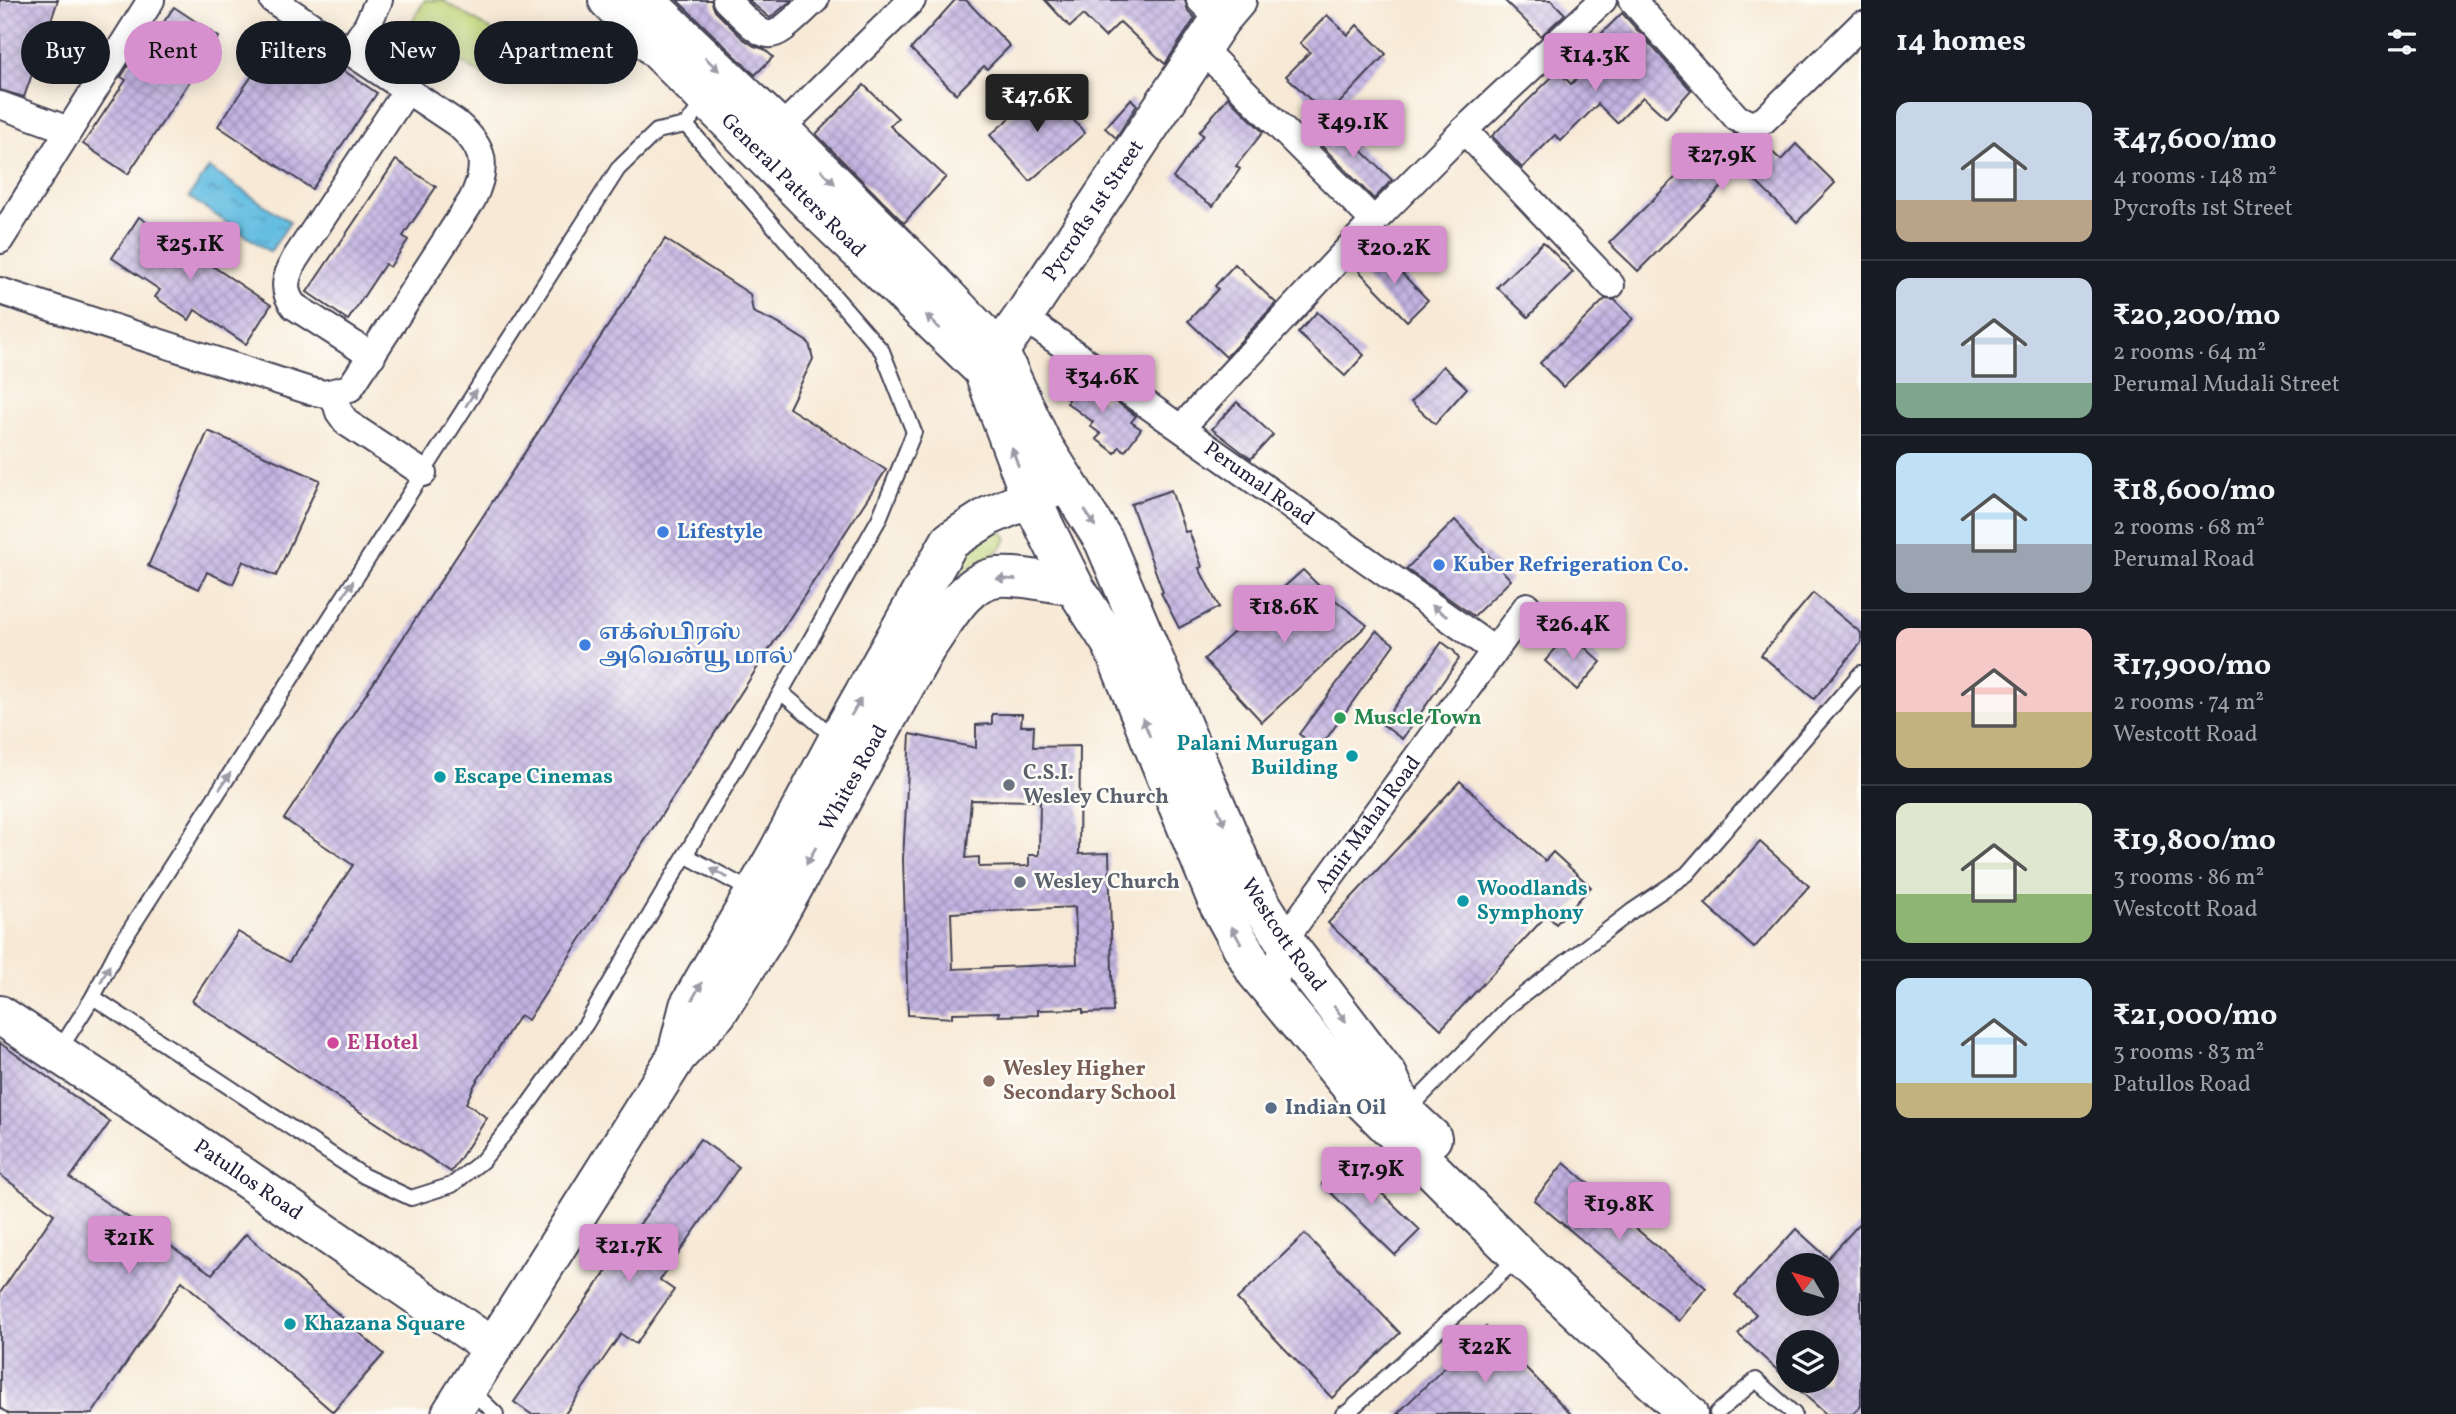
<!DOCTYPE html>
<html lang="en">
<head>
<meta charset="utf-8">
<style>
	body { margin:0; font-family:Vollkorn,"Noto Serif Tamil",serif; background:#242831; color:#f1f3f6; height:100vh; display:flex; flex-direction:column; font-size:26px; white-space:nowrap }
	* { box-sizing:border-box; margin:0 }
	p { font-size:23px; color:#9ea1a6 }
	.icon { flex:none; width:38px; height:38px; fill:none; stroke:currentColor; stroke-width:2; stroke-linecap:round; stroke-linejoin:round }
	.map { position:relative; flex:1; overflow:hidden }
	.panel { display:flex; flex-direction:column; background:#171b24; width:595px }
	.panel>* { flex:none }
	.banner { position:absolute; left:21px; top:21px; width:665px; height:63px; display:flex; gap:14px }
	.needle { width:46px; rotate:308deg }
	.controls { position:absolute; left:1776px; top:1253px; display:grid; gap:14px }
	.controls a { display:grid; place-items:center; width:63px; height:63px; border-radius:50%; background:#171b24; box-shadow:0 4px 18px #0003; font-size:35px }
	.price { position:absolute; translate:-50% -60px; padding:0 16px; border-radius:7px; background:#d690ce; color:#111; font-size:23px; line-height:46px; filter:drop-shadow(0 2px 4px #0008) }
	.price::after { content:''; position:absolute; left:50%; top:42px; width:21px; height:16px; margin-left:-10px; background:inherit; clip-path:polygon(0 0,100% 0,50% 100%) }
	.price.selected { background:#222; color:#fff }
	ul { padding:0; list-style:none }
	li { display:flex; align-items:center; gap:21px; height:175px; padding:0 35px }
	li+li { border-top:2px solid #363941 }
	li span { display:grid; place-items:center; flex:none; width:196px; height:140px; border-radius:14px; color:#555 }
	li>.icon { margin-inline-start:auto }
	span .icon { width:84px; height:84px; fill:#fffc; stroke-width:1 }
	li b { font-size:30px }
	h2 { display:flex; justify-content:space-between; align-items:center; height:84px; padding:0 35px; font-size:30px }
	.tag { padding:0 24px; border-radius:32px; background:#171b24; box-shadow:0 4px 18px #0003; font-size:24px; line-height:63px }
	.tag.selected { background:#d690ce; color:#111 }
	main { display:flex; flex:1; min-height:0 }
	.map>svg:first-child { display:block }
	.grass { fill:url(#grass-tufts); stroke:#707a58; stroke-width:2 }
	.green { fill:#bed275; stroke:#707a58; stroke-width:2 }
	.water { fill:url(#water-ripples); stroke:#43708e; stroke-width:2 }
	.building { fill:url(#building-cross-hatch); fill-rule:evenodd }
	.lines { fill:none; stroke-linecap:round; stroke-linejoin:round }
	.lane-casing { stroke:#424052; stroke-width:18 }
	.street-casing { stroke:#424052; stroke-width:30 }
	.secondary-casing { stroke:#424052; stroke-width:42 }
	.lane { stroke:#fff; stroke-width:14 }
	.street { stroke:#fff; stroke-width:26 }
	.secondary { stroke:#fff; stroke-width:38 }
	.oneway { fill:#9c9ca7 }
	.shop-dot { fill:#3f7fe0; stroke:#fdfcf7; stroke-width:2.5 }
	.leisure-dot { fill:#2e9e5b; stroke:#fdfcf7; stroke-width:2.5 }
	.culture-dot { fill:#0f9aa8; stroke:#fdfcf7; stroke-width:2.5 }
	.worship-dot { fill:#6b7280; stroke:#fdfcf7; stroke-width:2.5 }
	.hotel-dot { fill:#d1479c; stroke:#fdfcf7; stroke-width:2.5 }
	.education-dot { fill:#8d6e63; stroke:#fdfcf7; stroke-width:2.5 }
	.service-dot { fill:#5c6f8a; stroke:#fdfcf7; stroke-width:2.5 }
	.labels { text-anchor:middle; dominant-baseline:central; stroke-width:5; stroke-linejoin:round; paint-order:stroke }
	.street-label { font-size:21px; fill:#22223b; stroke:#fdfcf7 }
	.shop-label { font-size:21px; font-weight:bold; fill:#366cbe; stroke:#fdfcf7; text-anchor:start }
	.leisure-label { font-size:21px; font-weight:bold; fill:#27864d; stroke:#fdfcf7; text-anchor:start }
	.culture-label { font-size:21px; font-weight:bold; fill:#0d838f; stroke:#fdfcf7; text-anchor:start }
	.worship-label { font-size:21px; font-weight:bold; fill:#5b616d; stroke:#fdfcf7; text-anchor:start }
	.hotel-label { font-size:21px; font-weight:bold; fill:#b23c85; stroke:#fdfcf7; text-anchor:start }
	.education-label { font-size:21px; font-weight:bold; fill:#785e54; stroke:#fdfcf7; text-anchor:start }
	.service-label { font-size:21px; font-weight:bold; fill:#4e5e75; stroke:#fdfcf7; text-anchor:start }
</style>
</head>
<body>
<main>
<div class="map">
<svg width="1861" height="1414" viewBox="0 0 1861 1414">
	<defs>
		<pattern id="grass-tufts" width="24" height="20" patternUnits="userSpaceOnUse" patternTransform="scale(1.75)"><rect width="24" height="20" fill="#bed275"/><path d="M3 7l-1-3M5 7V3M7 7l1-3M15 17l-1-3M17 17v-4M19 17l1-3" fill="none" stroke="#a3b466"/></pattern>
		<pattern id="water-ripples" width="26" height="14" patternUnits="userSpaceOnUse" patternTransform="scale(1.75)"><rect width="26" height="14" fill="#64bde1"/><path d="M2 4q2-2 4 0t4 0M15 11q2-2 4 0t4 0" fill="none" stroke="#5299b8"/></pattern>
		<pattern id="building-cross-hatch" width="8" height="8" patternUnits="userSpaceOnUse" patternTransform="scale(1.75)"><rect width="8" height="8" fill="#c2b3e2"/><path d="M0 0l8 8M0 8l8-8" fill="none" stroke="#9d91b8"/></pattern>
	</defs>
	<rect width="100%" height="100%" fill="#fdfcf7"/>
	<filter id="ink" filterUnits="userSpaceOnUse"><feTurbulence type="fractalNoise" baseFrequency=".0143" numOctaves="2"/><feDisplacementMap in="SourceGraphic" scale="14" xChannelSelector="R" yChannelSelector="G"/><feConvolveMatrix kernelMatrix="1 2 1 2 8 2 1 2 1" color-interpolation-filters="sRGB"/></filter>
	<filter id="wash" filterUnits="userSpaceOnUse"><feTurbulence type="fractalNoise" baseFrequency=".00686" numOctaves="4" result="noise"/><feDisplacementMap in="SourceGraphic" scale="28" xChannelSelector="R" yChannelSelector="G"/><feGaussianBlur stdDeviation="1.57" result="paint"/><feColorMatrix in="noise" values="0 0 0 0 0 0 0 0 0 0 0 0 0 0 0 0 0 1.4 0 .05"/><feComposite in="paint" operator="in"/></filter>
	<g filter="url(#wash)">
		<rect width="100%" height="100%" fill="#f7e9d5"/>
		<path class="grass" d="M977,524l19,1 11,13c-4,13 -34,32 -48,35l-3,-4z"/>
		<path class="green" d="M425,0h17l69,42 -22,37 -82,-49z"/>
		<path class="water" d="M209,168l81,54 -20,30 -81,-55z"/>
		<g id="blocks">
			<g class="building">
				<path d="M0,0h58l-34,97 -24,-7z"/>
				<path d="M677,0h34l4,11 27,27 12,8 10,3 9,8 -18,18z"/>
				<path d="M748,0h44l-22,18z"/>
				<path d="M955,0h11l44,46 -23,23 -3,-3 -28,28 -45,-45z"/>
				<path d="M1045,0h140l3,11 7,7 -30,46 -45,-42 -15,15 -22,-22 -13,12z"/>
				<path d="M1504,0h47l14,14 -24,22z"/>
				<path d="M174,7l45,30 -91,137 -45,-30 43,-64 -5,-3 19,-30 5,3z"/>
				<path d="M1622,13l69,77 -25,28 -23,-21 -26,26 -19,-19 -37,37 -6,-6 -33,33 -30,-32 66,-65 13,13 35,-34 -11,-10z"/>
				<path d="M1327,15l21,20 9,-10 29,29 -59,62 -41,-40 24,-24 -10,-9z"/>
				<path d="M283,30l94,63 -65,96 -94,-63z"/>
				<path d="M864,85l34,33 -8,8 56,51 -42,46 -88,-89z"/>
				<path d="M1045,88l40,45 -55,48 -40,-46z"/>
				<path d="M1228,97l35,35 -27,34 4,3 -27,37 -40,-28 30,-43 -4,-3z"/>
				<path d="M1131,99l6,6 -21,33 -11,-10z"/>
				<path d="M1331,120l61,60 -18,19 -60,-61z"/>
				<path d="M1734,134l16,7 8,-2 23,21 15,-16 39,39 -38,39 -52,-51 -5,6 -4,-4 -98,98 -29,-28 77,-76 9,9z"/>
				<path d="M396,160l40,27 -33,49 5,4 -18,27 -5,-3 -37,56 -41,-28z"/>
				<path d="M139,217l132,88 -25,39 -51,-34 -6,10 -34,-23 5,-7 -48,-32z"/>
				<path d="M665,239l85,55 3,18 26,12 30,19 4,16 -24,49 97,62 -358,550 -8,-5 -45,69 -9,19 21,15 -36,54 -259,-171 46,-69 51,30 64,-97 -69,-46z"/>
				<path d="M1543,242l30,30 -45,45 -31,-30z"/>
				<path d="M1380,251l48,49 -21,21 -48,-50z"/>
				<path d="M1235,264l41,39 -50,54 -38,-36 30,-32 -3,-3z"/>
				<path d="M1605,299l10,1 18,19 -70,68 -23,-24z"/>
				<path d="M1317,312l47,43 -19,21 -47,-43z"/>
				<path d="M1443,366l24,22 -32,36 -24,-22z"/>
				<path d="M1067,375l36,26 4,-6 29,21 -5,6 10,7 -16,22 -6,-4 -4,6 -19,-14 5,-5 -11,-8 3,-4 -26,-19 2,-3 -13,-9z"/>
				<path d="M1237,402l36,33 -22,24 -39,-30z"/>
				<path d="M208,431l112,49 -44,96 -33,-15 -10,23 -26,-12 -8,17 -51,-23z"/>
				<path d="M1171,490l14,42 4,-1 13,36 -3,1 20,39 -40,21 -18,-35 2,-1 -32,-88z"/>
				<path d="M1455,520l56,60 -37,36 -68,-47z"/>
				<path d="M1303,570l23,23 41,32 -105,97 -58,-63z"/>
				<path d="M1813,593l48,40v10l-47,56 -53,-44z"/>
				<path d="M1376,631l18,13 -75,105 -20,-15z"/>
				<path d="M1569,633l32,29 -24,28 -32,-29z"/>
				<path d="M1442,642l12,9 5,8 -57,80 -20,-15z"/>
				<path d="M992,714h30l-1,12h13l-1,21 47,-1 -1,108 30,-1 4,159 -30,1v-4l-45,1v5l-40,1 1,-4 -47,1v5l-44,-3 -5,-156 7,-125 66,14v-23l16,-1zM971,800l69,1 -1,54h-10v11l-50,1v-10l-13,1zM1075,907l2,57 -124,5 -2,-56z"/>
				<path d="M1460,781l85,80 8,-9 38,35 -35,37 -9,-9 -106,114 -113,-106z"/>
				<path d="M1760,842l49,44 -55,62 -49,-44z"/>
				<path d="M0,1043l110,79 -40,56 142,96 34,-40 138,120 -51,58 -151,-131 -90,133h-83l-9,-6v-115l54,-79 -54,-39z"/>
				<path d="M700,1139l39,28 -79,113 14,10 -38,54 -15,-10 -56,80h-34l-17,-12z"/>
				<path d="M1346,1159l74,71 -25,25 -73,-71z"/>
				<path d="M1564,1163l44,37 -2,3 100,85 -27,33 -145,-121z"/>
				<path d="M1861,1222v184l-8,8h-27l-37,-33h38v-39h-39v38l-50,-46 18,-20 -21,-19 61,-66 32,29zM1788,1265h39v39h-39z"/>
				<path d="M1305,1234l95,99 -68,65 -95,-99z"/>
				<path d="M1486,1327l85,87h-174z"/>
			</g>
		</g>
	</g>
	<g filter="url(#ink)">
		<use href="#blocks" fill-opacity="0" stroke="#424052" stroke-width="2"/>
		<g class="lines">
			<g class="lane-casing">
				<g id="lane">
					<path d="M781,692l55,47"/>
					<path d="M685,855l68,37"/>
					<path d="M93,997l271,179 47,22 41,-13 30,-24 43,-52 61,-85 195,-332 98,-173 35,-87 -32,-81 -196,-226"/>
					<path d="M58,1052l35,-55 26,-50 499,-778 39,-38 29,-6 20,-26"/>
					<path d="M1406,1112l103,-106 123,-95 55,-37 174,-201"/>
					<path d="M469,1388l27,26"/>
					<path d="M1717,1413l39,-33 38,34"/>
					<path d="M1343,1414l5,-2 170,-154"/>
				</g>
			</g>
			<g class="street-casing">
				<g id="street">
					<path d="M726,0c47,47 41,44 89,0"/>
					<path d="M1200,0l20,20"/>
					<path d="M1632,0l105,118 14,7 13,-5 97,-95"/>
					<path d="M1203,50l171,171"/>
					<path d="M350,51l17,-25 12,-26"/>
					<path d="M0,105l69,25"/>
					<path d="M780,129l132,-129"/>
					<path d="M1464,130l147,155"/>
					<path d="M0,240l151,-240"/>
					<path d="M0,291l310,100 15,3 25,-6 122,-188c16,-33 14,-52 -16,-77l-183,-123"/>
					<path id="s1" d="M1023,317l471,333"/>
					<path d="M372,356l-78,-50c-13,-16 -8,-30 1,-47l112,-169"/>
					<path d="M333,393l6,19 8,11 76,50"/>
					<path d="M1181,428l193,-207 90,-91 139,-130"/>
					<path id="s2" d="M1273,992l11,-52 243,-334"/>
				</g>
			</g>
			<g class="secondary-casing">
				<g id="secondary">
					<path id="s3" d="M608,0l217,218 158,152 48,129 43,87 38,59 106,258 38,69 107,129 157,156 168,157"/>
					<path id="s4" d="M645,0l135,129 143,143 76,79 43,93 62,97 147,347 33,52 104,136 17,37 27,25"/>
					<path id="s5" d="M983,370l16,-19 24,-34 197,-297 17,-20"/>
					<path id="s6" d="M0,1015l200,132 292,200"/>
					<path d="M678,1050l11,-44 89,-154 59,-111 113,-200 39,-25 65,-28"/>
					<path id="s7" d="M451,1414l226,-358 40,-43 50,-78 159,-287c18,-24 38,-68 72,-71 22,-2 53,6 76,9"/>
				</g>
			</g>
			<use href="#lane" class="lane"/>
			<use href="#street" class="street"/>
			<use href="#secondary" class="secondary"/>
		</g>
		<defs><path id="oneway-solid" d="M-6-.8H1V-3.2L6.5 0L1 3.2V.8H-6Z" transform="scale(1.75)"/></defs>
		<g class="oneway">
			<use href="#oneway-solid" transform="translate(712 64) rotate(44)"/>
			<use href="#oneway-solid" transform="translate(828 177) rotate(45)"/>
			<use href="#oneway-solid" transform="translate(933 322) rotate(-136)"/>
			<use href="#oneway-solid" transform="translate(471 398) rotate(-57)"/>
			<use href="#oneway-solid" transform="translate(1015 457) rotate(-110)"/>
			<use href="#oneway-solid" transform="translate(1090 518) rotate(58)"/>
			<use href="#oneway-solid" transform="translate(1006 579) rotate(-177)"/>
			<use href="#oneway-solid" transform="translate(348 589) rotate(-57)"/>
			<use href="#oneway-solid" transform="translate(1439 611) rotate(-145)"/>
			<use href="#oneway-solid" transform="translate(856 707) rotate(-60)"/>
			<use href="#oneway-solid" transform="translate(1146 727) rotate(-112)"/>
			<use href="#oneway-solid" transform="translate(225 781) rotate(-57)"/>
			<use href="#oneway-solid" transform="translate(1221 816) rotate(67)"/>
			<use href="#oneway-solid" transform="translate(811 856) rotate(119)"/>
			<use href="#oneway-solid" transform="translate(719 873) rotate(-152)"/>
			<use href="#oneway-solid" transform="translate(1236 935) rotate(-119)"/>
			<use href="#oneway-solid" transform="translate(105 974) rotate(-62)"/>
			<use href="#oneway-solid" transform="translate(697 991) rotate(-61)"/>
			<use href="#oneway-solid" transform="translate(1340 1014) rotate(52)"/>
		</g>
	</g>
	<g class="shop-dot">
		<circle cx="663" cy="532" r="7"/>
		<circle cx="1439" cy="565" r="7"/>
		<circle cx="585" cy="645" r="7"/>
	</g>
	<circle class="leisure-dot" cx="1340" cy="718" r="7"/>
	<g class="culture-dot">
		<circle cx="1352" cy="756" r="7"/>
		<circle cx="440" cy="777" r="7"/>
		<circle cx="1463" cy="901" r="7"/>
		<circle cx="290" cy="1324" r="7"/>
	</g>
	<g class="worship-dot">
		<circle cx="1009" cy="785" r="7"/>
		<circle cx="1020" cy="882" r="7"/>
	</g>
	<circle class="hotel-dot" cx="333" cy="1043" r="7"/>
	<circle class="education-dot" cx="989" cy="1081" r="7"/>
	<circle class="service-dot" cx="1271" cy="1108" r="7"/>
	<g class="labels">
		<g class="street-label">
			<text stroke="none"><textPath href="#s3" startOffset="262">General Patters Road</textPath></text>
			<text stroke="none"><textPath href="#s5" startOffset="194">Pycrofts 1st Street</textPath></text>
			<text stroke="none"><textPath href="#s1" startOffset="289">Perumal Road</textPath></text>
			<text stroke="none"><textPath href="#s7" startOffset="754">Whites Road</textPath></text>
			<text stroke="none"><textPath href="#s2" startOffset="196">Amir Mahal Road</textPath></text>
			<text stroke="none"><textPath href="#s4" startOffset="1150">Westcott Road</textPath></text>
			<text stroke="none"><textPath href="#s6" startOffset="298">Patullos Road</textPath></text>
		</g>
		<g class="shop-label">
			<text x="677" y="532">Lifestyle</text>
			<text x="1453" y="565">Kuber Refrigeration Co.</text>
			<text x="599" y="633">எக்ஸ்பிரஸ்<tspan x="599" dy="24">அவென்யூ மால்</tspan></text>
		</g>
		<g class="leisure-label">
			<text x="1354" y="718">Muscle Town</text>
		</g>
		<g class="culture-label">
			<text x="1338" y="744" text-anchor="end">Palani Murugan<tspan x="1338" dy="24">Building</tspan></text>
			<text x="454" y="777">Escape Cinemas</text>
			<text x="1477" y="889">Woodlands<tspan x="1477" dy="24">Symphony</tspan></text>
			<text x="304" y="1324">Khazana Square</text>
		</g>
		<g class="worship-label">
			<text x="1023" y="773">C.S.I.<tspan x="1023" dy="24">Wesley Church</tspan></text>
			<text x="1034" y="882">Wesley Church</text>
		</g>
		<g class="hotel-label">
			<text x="347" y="1043">E Hotel</text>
		</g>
		<g class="education-label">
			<text x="1003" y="1069">Wesley Higher<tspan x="1003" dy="24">Secondary School</tspan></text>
		</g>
		<g class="service-label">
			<text x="1285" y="1108">Indian Oil</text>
		</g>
	</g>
</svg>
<div class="controls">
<a><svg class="needle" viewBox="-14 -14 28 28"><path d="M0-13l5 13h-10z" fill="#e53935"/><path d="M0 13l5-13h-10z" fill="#9ea1a6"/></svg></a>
<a><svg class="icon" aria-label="layers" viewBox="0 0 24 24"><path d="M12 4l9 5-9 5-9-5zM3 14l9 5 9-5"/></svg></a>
</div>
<b class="price" style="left:1595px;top:93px">₹14.3K</b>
<b class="price selected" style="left:1037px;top:134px">₹47.6K</b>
<b class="price" style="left:1353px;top:160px">₹49.1K</b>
<b class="price" style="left:1722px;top:193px">₹27.9K</b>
<b class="price" style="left:190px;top:282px">₹25.1K</b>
<b class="price" style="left:1394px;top:286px">₹20.2K</b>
<b class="price" style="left:1102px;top:415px">₹34.6K</b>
<b class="price" style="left:1284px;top:645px">₹18.6K</b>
<b class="price" style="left:1573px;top:662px">₹26.4K</b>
<b class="price" style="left:1371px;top:1207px">₹17.9K</b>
<b class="price" style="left:1619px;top:1242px">₹19.8K</b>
<b class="price" style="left:129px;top:1276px">₹21K</b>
<b class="price" style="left:629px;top:1284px">₹21.7K</b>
<b class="price" style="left:1485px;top:1385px">₹22K</b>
<div class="banner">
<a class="tag">Buy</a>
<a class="tag selected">Rent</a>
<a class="tag">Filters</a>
<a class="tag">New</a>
<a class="tag">Apartment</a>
</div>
</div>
<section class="panel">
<h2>14 homes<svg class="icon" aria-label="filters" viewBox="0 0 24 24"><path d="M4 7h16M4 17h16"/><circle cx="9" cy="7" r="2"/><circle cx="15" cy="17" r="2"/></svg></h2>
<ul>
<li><span style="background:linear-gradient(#c9d6e8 70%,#b9a48a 0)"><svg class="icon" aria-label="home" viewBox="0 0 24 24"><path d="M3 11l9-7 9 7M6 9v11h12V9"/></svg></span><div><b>₹47,600/mo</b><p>4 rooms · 148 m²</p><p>Pycrofts 1st Street</p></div></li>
<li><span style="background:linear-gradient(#c9d6e8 75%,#7fa58c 0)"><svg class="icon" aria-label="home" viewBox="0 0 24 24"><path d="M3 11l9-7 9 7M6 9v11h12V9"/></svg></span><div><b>₹20,200/mo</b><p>2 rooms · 64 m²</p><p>Perumal Mudali Street</p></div></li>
<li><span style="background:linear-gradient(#bfe0f5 65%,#9aa5b1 0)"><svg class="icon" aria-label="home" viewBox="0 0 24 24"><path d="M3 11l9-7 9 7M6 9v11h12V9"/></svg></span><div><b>₹18,600/mo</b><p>2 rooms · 68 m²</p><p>Perumal Road</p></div></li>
<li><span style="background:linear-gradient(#f6c9c9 60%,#c2b280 0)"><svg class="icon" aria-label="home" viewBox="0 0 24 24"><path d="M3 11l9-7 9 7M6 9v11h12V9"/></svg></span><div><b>₹17,900/mo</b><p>2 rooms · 74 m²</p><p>Westcott Road</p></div></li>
<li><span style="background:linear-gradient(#dfe7d0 65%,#8fb573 0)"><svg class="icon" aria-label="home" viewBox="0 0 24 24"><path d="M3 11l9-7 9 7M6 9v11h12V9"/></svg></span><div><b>₹19,800/mo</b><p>3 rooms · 86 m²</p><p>Westcott Road</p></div></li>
<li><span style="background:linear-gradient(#bfe0f5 75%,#c2b280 0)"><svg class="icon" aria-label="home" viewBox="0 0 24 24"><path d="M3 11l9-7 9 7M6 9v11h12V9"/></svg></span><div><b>₹21,000/mo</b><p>3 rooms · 83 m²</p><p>Patullos Road</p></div></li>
</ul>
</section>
</main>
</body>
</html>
